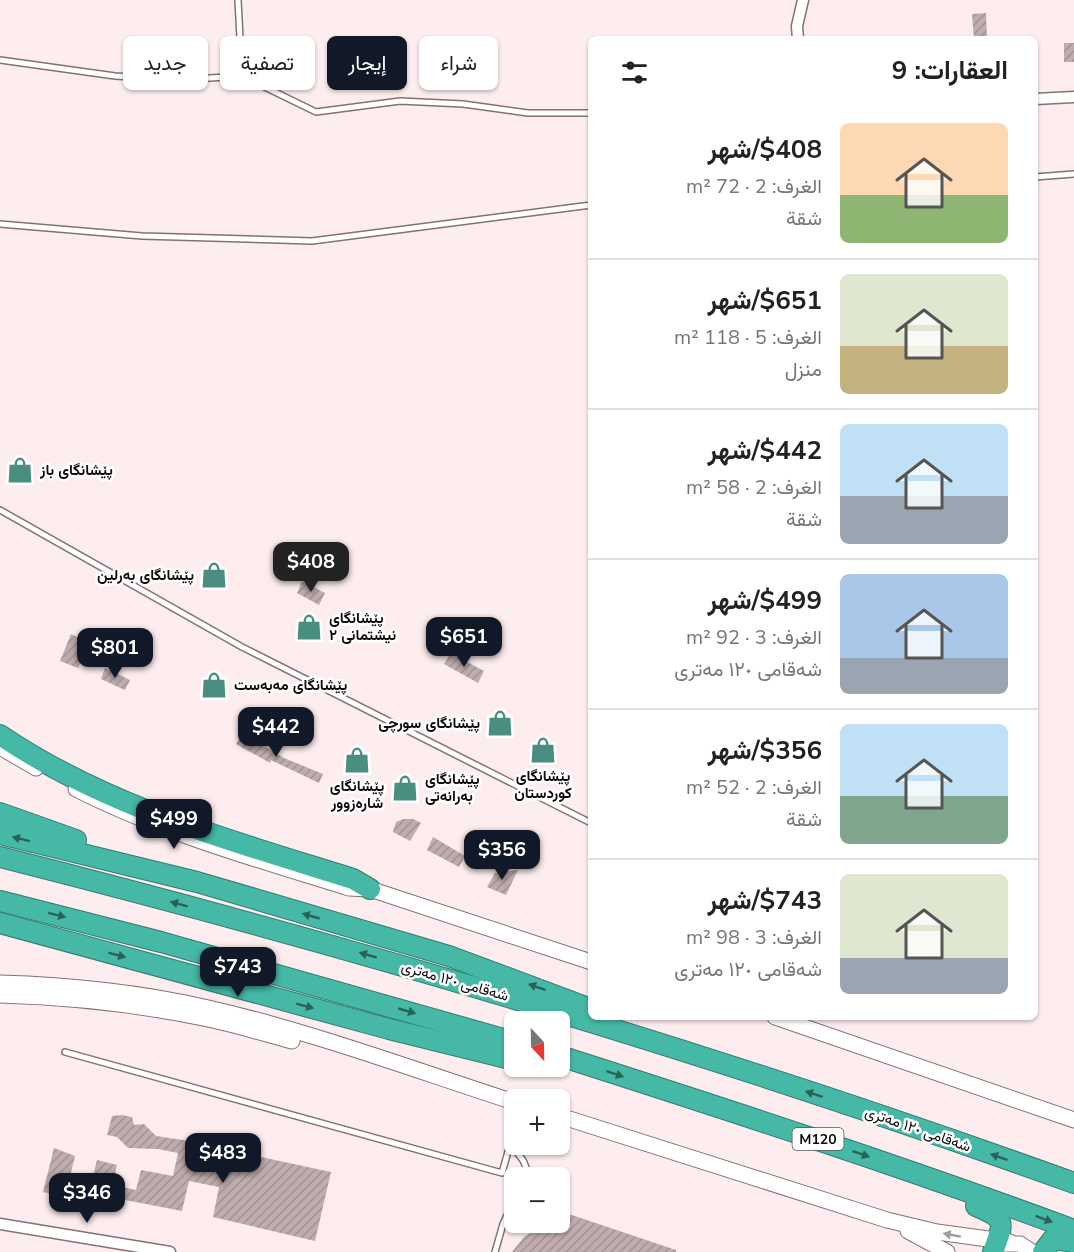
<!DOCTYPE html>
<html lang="ar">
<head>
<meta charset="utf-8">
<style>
	body { margin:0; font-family:"Nunito Sans",Vazirmatn,sans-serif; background:#f6f6f6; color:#222; direction:rtl; height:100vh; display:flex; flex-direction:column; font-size:22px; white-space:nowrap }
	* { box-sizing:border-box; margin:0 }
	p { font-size:20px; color:#767676 }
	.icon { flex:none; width:33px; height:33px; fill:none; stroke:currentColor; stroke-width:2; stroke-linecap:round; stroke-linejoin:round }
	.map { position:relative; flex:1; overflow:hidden; direction:ltr }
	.drawer { position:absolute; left:588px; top:36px; width:450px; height:984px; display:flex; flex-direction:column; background:#fff; border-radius:9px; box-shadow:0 2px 4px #0004; direction:rtl }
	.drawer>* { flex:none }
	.hud { position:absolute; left:18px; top:36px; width:480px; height:54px; direction:rtl; display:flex; gap:12px }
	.needle { width:39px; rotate:158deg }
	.tools { position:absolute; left:504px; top:1011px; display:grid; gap:12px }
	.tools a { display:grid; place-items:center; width:66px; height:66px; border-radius:9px; background:#fff; box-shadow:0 2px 4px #0004; font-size:30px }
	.price { position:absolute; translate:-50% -51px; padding:0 14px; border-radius:12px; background:#111827; color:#fff; font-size:20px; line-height:39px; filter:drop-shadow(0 2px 3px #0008) }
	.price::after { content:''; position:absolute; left:50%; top:36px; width:18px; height:14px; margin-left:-9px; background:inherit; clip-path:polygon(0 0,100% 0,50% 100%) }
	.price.on { background:#222; color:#fff }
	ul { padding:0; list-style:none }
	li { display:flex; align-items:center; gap:18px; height:150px; padding:0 30px }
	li+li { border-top:2px solid #e0e0e0 }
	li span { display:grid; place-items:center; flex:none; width:168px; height:120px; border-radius:9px; color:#555 }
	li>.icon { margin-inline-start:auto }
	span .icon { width:72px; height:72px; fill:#fffc; stroke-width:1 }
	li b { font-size:26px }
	h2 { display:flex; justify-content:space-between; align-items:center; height:72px; padding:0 30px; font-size:26px }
	.tag { padding:0 21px; border-radius:9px; background:#fff; box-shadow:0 2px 4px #0004; font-size:21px; line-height:54px }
	.tag.on { background:#111827; color:#fff }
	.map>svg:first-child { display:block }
	.building { fill:url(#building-hatch) }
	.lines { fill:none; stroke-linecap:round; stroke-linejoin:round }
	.lane-casing { stroke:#837173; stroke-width:8 }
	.street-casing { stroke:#837173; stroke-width:13 }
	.secondary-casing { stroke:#837173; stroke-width:17 }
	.highway-casing { stroke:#337b70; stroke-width:22 }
	.lane { stroke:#fff; stroke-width:5 }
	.street { stroke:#fff; stroke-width:10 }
	.secondary { stroke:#fff; stroke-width:15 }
	.highway { stroke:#45b8a6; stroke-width:20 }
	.oneway { fill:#2b6258 }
	.oneway2 { fill:#a09d9d }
	.labels { text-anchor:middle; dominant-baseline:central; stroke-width:5; stroke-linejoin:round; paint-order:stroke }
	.shield { fill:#fff; stroke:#585454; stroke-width:1.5 }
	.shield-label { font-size:14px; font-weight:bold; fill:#110b0b }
	.poi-label { font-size:15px; font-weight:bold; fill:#110b0b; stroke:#fff; text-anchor:start }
	.street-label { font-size:15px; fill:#110b0b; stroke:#fff }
</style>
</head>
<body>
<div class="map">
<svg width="1074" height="1252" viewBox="0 0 1074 1252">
	<defs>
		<pattern id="building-hatch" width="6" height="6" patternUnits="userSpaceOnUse" patternTransform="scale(1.5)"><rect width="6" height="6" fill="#bfacae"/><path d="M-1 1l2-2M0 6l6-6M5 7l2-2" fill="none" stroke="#a39394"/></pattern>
	</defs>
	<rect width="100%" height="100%" fill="#fdedef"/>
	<g class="building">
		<path d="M986,13l1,26h-13l-2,-25z"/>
		<rect x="1064" y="43" width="10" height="19"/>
		<path d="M302,581l23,12 -6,12 -22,-12z"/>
		<path d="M71,634l18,9 -11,25 -18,-7z"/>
		<path d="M451,653l33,18 -6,12 -34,-19z"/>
		<path d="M105,668l25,12 -5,10 -24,-11z"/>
		<path d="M243,733l41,25 39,16 -4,9 -48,-23 -1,3 -34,-19z"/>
		<path d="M403,819h10l8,4 -11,18 -17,-9 3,-10z"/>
		<path d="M433,837l32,19 -6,11 -32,-17z"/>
		<path d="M518,870l-12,25 -19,-8 8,-14z"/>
		<path d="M122,1115l10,2 2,8 10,-1 12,12 47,7 -4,21 20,4 4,-19 108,23 -16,69 -102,-24 6,-30 -30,-6 -7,30 -93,-18 8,-33 20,5 -5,20 24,5 5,-20 32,6 5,-23 -20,-4 -30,-1 -11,-11 -10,-2 5,-19z"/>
		<path d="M54,1148l21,8 -10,41 -22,-5z"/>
		<path d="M560,1211l116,39v2h-164l12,-15 13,-8 2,-7h21z"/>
	</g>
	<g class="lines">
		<g class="lane-casing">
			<g id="lane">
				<path d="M238,0l4,76"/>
				<path d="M0,60l115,16 63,4 64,-4 74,36 84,-11 63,3 65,9h63"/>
				<path d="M1035,177l39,-3"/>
				<path d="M0,224l142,12 170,5 279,-36"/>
				<path d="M0,510l242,137 349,176"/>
				<path d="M65,1052l437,121 12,-43"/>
				<path d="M510,1145c9,10 20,19 15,33"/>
				<path d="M495,1252l8,-28 11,-24"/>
			</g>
		</g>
		<g class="street-casing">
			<g id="street">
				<path d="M798,39l-1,-13 6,-26"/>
				<path d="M1035,99l39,-2"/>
				<path d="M0,1224l170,28"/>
			</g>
		</g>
		<g class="secondary-casing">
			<g id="secondary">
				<path d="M0,747l36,21"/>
				<path d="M76,789c87,44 180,70 273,99l21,1 221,73"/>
				<path d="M0,983c68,2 137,9 204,24 106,24 208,62 310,95"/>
				<path d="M0,995c68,2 136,9 203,23 30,6 59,15 89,23"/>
				<path d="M775,1017l299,103"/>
				<path d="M560,1116l327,104 50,12 73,10"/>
				<path d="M908,1231l39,21"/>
				<path d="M1003,1244h17l12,8"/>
			</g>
		</g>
		<g class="highway-casing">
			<g id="highway">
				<path d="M0,735c106,72 232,106 353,144l17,10"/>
				<path d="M0,813l76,27"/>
				<path d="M0,834l197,48 252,74 142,53"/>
				<path d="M0,857c363,92 722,199 1074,326"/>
				<path d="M0,901l161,41 353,100"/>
				<path d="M0,923l389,106 125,31"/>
				<path d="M560,1056c172,55 344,111 514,174"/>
				<path d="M976,1206c31,13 28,16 17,46"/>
				<path d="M1043,1252l10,-13 21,3"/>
			</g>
		</g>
		<use href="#lane" class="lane"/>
		<use href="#street" class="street"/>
		<use href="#secondary" class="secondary"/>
		<use href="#highway" class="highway"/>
	</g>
	<defs><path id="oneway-solid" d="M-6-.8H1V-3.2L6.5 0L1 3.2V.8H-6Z" transform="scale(1.5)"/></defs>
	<g class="oneway">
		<use href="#oneway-solid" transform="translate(21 839) rotate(-166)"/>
		<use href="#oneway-solid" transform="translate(179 904) rotate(-165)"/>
		<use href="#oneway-solid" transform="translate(57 915) rotate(14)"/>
		<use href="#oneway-solid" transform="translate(311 916) rotate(-164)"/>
		<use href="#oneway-solid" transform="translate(117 955) rotate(15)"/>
		<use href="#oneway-solid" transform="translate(368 955) rotate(-164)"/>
		<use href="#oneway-solid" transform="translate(537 987) rotate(-161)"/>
		<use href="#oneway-solid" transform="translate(305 1006) rotate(15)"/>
		<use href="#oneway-solid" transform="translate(407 1011) rotate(16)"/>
		<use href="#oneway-solid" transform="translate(615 1074) rotate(18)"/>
		<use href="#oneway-solid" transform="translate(814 1094) rotate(-162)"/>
		<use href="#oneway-solid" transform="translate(861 1154) rotate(19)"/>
		<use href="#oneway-solid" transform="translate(999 1157) rotate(-161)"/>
		<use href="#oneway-solid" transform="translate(1044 1219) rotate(21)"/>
	</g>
	<use class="oneway2" href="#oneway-solid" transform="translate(952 1235) rotate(-170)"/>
	<defs>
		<g id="shop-bare" transform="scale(2.07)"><path d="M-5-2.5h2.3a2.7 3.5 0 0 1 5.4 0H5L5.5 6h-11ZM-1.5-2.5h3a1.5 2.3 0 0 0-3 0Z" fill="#4a8e82" stroke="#fff" stroke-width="2.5" paint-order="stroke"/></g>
	</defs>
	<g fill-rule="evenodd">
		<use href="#shop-bare" x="20" y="470"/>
		<use href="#shop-bare" x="214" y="575"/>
		<use href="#shop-bare" x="309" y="627"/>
		<use href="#shop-bare" x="214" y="685"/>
		<use href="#shop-bare" x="500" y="723"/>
		<use href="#shop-bare" x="543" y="750"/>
		<use href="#shop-bare" x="357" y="760"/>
		<use href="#shop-bare" x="405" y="788"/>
	</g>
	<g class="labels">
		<rect class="shield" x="792.5" y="1128" width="51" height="22" rx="4.5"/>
		<g class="shield-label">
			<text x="818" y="1139">M120</text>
		</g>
		<g class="poi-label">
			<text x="40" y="470">پێشانگای باز</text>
			<text x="194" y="575" text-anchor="end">پێشانگای بەرلین</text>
			<text x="329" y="618">پێشانگای<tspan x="329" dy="17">نیشتمانی ٢</tspan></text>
			<text x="234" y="685">پێشانگای مەبەست</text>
			<text x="480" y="723" text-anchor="end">پێشانگای سورچی</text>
			<text x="543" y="776" text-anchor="middle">پێشانگای<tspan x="543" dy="17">کوردستان</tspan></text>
			<text x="425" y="779">پێشانگای<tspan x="425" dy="17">بەرانەتی</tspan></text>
			<text x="357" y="786" text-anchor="middle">پێشانگای<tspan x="357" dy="17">شارەزوور</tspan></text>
		</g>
		<g class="street-label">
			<text transform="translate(455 981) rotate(16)">شەقامی ١٢٠ مەتری</text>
			<text transform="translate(918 1129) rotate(19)">شەقامی ١٢٠ مەتری</text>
		</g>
	</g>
</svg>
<div class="tools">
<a><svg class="needle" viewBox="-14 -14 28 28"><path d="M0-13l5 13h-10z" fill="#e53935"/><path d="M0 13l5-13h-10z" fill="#767676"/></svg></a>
<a>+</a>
<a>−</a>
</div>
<b class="price on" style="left:311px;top:593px">$408</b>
<b class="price" style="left:464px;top:668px">$651</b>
<b class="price" style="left:115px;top:679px">$801</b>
<b class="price" style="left:276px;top:758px">$442</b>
<b class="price" style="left:174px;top:850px">$499</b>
<b class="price" style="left:502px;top:881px">$356</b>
<b class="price" style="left:238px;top:998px">$743</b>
<b class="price" style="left:223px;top:1184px">$483</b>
<b class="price" style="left:87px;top:1224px">$346</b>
<div class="hud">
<a class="tag">شراء</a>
<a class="tag on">إيجار</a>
<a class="tag">تصفية</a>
<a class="tag">جديد</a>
</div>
<section class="drawer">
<h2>العقارات: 9<svg class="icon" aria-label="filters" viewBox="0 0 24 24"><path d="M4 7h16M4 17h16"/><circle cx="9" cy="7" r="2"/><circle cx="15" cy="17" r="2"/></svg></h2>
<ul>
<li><span style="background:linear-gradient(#ffd9b3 60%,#8fb573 0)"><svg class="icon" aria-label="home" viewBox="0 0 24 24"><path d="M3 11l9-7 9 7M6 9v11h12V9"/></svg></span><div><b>$408/شهر</b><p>الغرف: 2 · 72 m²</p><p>شقة</p></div></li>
<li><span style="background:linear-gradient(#dfe7d0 60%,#c2b280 0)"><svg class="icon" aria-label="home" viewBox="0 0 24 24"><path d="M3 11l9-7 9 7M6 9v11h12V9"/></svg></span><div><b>$651/شهر</b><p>الغرف: 5 · 118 m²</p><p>منزل</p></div></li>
<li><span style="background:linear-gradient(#bfe0f5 60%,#9aa5b1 0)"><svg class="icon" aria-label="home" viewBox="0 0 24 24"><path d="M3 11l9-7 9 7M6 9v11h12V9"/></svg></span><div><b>$442/شهر</b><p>الغرف: 2 · 58 m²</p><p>شقة</p></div></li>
<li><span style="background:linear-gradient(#a9c7e8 70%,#9aa5b1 0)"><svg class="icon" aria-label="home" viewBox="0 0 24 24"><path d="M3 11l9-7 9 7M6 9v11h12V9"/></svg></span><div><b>$499/شهر</b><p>الغرف: 3 · 92 m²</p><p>شەقامی ١٢٠ مەتری</p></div></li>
<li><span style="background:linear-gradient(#bfe0f5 60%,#7fa58c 0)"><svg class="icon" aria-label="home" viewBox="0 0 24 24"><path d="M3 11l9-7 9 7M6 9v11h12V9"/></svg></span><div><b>$356/شهر</b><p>الغرف: 2 · 52 m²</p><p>شقة</p></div></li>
<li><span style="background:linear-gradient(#dfe7d0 70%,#9aa5b1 0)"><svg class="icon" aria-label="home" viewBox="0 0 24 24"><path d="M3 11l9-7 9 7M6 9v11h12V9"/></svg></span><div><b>$743/شهر</b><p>الغرف: 3 · 98 m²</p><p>شەقامی ١٢٠ مەتری</p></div></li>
</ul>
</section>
</div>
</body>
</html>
